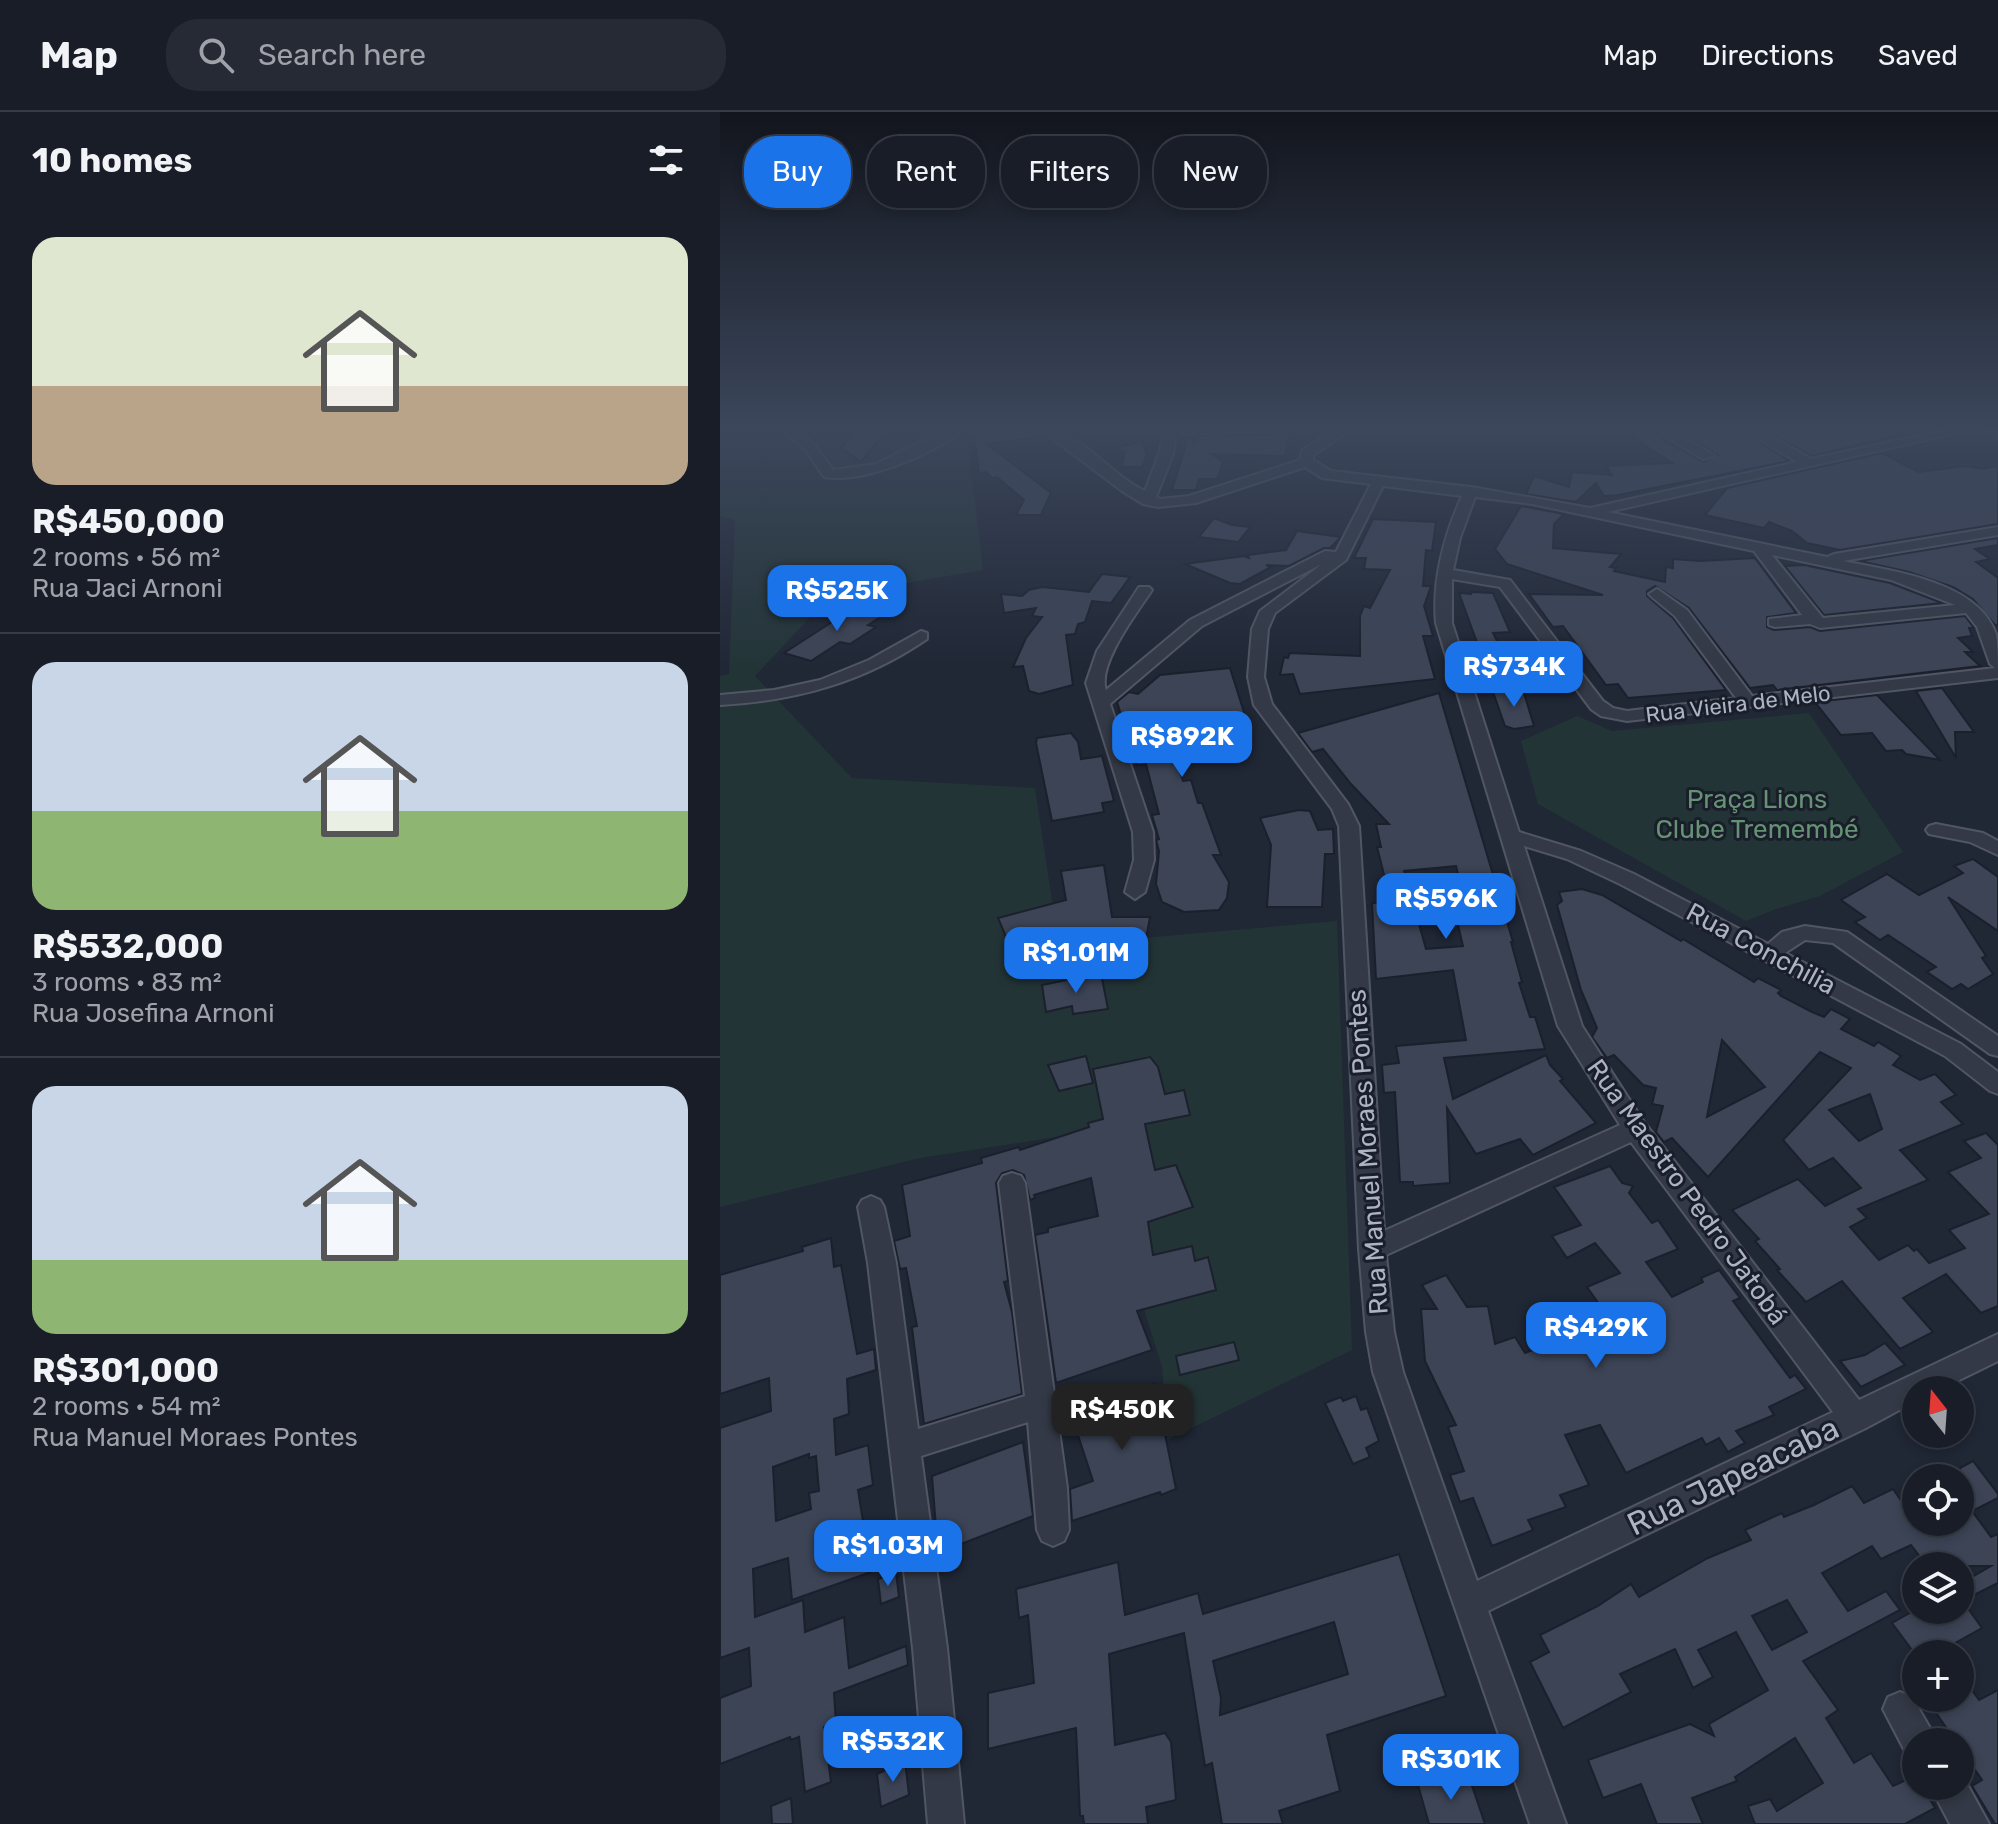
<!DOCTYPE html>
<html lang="en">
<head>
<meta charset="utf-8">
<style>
	body { margin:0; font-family:Rubik,sans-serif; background:#252a34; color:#f1f3f6; height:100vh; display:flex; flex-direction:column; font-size:30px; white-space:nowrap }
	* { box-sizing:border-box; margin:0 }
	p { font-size:26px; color:#9fa2a8 }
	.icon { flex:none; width:44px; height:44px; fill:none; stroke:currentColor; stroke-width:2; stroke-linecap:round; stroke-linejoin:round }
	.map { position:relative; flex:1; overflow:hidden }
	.side { display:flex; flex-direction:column; background:#181d28; width:720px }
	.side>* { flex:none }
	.hud { position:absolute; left:24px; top:24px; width:760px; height:72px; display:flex; gap:16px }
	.needle { width:52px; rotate:343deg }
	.controls { position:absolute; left:1182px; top:1264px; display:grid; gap:16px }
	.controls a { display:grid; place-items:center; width:72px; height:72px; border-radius:50%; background:#181d28; box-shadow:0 4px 12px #0003,0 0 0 2px #363b45; font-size:40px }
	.price { position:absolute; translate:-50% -68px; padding:0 18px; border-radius:16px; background:#1a73e8; color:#fff; font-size:26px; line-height:52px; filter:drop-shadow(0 2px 4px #0008) }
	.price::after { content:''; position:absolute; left:50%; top:48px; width:24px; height:18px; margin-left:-12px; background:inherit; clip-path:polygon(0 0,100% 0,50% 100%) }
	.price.active { background:#222; color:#fff }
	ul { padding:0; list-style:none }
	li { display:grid; align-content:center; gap:16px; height:424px; padding:0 32px }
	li+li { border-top:2px solid #363b45 }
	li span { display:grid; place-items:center; height:248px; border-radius:24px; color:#555 }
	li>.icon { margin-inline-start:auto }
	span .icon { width:144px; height:144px; fill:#fffc; stroke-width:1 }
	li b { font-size:34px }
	h2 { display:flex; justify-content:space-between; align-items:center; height:96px; padding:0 32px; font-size:34px }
	.pill { padding:0 28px; border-radius:32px; background:#181d28; box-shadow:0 4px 12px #0003,0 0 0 2px #363b45; font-size:28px; line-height:72px }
	.pill.active { background:#1a73e8; color:#fff }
	header { display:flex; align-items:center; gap:48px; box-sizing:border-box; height:112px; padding:0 40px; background:#181d28; border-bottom:2px solid #363b45 }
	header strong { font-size:38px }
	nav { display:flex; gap:44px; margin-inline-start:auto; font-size:28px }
	.search { width:560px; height:72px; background:#252a34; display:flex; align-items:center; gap:20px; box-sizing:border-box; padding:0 28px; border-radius:32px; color:#9fa2a8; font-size:30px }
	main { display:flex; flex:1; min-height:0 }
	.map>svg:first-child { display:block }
	.green { fill:#233437 }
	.building { fill:#3c4456; stroke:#1b202c; stroke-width:2; fill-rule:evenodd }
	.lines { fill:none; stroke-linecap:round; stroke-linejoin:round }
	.minor-casing { stroke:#515664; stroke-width:4 }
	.major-casing { stroke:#3d424f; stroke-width:4 }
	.minor { fill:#333946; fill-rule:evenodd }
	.major { fill:#515866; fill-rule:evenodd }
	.labels { text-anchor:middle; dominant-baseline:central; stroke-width:6; stroke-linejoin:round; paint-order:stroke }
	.far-street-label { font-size:22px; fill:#adb3c3; stroke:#191e2a }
	.park-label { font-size:26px; fill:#669274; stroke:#191e2a }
	.street-label { font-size:26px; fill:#adb3c3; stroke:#191e2a }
	.near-street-label { font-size:32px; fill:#adb3c3; stroke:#191e2a }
</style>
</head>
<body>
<header>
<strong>Map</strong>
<div class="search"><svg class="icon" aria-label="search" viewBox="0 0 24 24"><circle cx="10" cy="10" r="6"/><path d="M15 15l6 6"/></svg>Search here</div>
<nav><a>Map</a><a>Directions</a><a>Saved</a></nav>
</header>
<main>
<section class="side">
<h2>10 homes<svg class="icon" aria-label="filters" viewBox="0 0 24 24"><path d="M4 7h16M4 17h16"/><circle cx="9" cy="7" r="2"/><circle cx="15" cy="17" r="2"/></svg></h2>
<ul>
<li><span style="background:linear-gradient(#dfe7d0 60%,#b9a48a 0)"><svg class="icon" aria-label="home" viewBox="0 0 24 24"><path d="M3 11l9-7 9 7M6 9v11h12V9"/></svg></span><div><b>R$450,000</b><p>2 rooms · 56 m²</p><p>Rua Jaci Arnoni</p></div></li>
<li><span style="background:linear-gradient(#c9d6e8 60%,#8fb573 0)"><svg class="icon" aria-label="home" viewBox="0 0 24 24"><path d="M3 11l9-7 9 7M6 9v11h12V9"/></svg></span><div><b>R$532,000</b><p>3 rooms · 83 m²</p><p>Rua Josefina Arnoni</p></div></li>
<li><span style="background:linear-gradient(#c9d6e8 70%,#8fb573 0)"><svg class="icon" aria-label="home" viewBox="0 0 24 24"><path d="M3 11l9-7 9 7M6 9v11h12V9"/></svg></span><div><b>R$301,000</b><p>2 rooms · 54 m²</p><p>Rua Manuel Moraes Pontes</p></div></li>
</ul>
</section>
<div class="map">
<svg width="1278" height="1712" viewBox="0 0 1278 1712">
	<rect width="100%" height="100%" fill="#202735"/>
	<g class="green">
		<path d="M0,315h246l17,143 -153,26 -75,80 97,102 183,10 20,133 76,18 206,-18 15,429 -185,90 -5,-73 -73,-235 -169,26 -200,49v-531l9,-2 6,-154 -15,-4z"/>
		<path d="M1089,601l94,139 -83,44 -44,13 -30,12 -208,-117 -17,-63 56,-25 35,15z"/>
	</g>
	<g class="building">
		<path d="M123,315h46l-28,35 -20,-14 11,-12z"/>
		<path d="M253,315h61l1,11 -48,6 64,49 -10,22h-25l8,-15 -27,-23 -5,1 -6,-6 -7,1z"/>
		<path d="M560,315h10l-5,29 -73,-2 11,8 -6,17h-18l-3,11h-24l16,-53 7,5 1,-6 75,-2z"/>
		<path d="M906,315h32l4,12 42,23 14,-7 -41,-25 1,-3h59l52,34 -171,34 -14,1 -8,-13 -20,19 -50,-8 8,-18 35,11 3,-15 40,3 -6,-9 66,-3 -42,-28 -2,-3 4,-1z"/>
		<path d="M1041,315h138v8l-87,21z"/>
		<path d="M422,329l5,14 -5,12h-20l2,-14 -6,-5z"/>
		<path d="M1162,341l36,19 49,-6 16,3 15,-3v58l-158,26 -33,-7 -15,-12 -23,-9 -5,6 -59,-13 22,-27z"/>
		<path d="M801,394l43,8 -10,10 -1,24 68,6 -11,13 6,1 -2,3 51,11 1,-15 7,1v-9l27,2 55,-3 41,55 -29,4v10l7,3 36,-3 10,4 145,-15 9,12h-5l3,8 -14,2 15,14h-8l15,14 -203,24 -4,-5 -23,3 -61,-80 -34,-22 -8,5v5l26,22 53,72 -98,8 -10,-14 -12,1 -43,-59 -10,1 -24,-33 74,1 -96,-31 -12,-15z"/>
		<path d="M494,406l18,7 18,2 -12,15 -39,-5z"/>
		<path d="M653,407l63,3 -4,29 -6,-1 -3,36h8l-7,20 9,30h-10l12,43 -135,15 -7,-20 -13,1 4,-18 4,1 2,-5 70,3v-40l4,-10 6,2 20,-38 -26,-1 2,-11h-12z"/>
		<path d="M577,419l44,6 -11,11h-6l-35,18 -23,-1 5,2 -31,17 -10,-1 -45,-19 59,-8 5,2 -1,-3 38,-5z"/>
		<path d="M1278,426v7l-23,4 15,10 -14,3 22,16v47h-3l-22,-26 -20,-12 -44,-15 -49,-11z"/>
		<path d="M1084,453l86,18 52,20 -118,12 -39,-49z"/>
		<path d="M382,462l28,3 -19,26 -19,-2 -7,21 -7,2 -3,10 -9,1 7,50 -34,9 -10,-3 -6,-25 -10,1 13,-29 16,-21 -10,-1 4,-8 -32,5 -3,-19 21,2 7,-6 13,-3 47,5z"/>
		<path d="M751,480l22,1 17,39 -17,1 12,24 -22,2 -24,-66 12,1z"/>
		<path d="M137,494l28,8 -17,11 8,2 -26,17 -10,-2 -29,19 -27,-8z"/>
		<path d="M510,556l18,57 -80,12 15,44 8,-1 7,23h4l19,52h-8l16,27 -2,16 -8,12 -35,2 -22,-10 -6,-18 3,-33 -3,-11 3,-1 -7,-24 7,-1 -13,-50 -9,1 -20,-63 12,-10 9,2 22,-19z"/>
		<path d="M1222,576l32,44h-19l1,26 -40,-67z"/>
		<path d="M803,578l11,36 -20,3 -9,-3 -12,-34z"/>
		<path d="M719,581l74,249h-2l11,40 -3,1 11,34h5l10,32 -101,9 9,41 93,-44 4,10 13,14 -3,2 36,42 -63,32 -13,-16 -44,15 -29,-46 3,75 -37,3v-4h-13l-5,-90 -11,1 -2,-28 17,-2 -3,-17 70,-6 -13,-70 -77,9 -4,-76 19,-1 -14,-55h4l-5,-23h13l-38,-40 -28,-35 -11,3 -14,-19zM736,754l14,54 -13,1 6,25 -37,3 -22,-78z"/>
		<path d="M1157,583l63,65 -34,-6 -4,-4 -16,1 -14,-18 -31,2 -26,-33z"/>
		<path d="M351,621l7,9 3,17 21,-3 12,45 -12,2 2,9 -52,9 -16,-78 1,-5z"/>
		<path d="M579,698l11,1 8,19 15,-1 1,25h-9l-3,53h-55l4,-62 -11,-27z"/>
		<path d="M1253,747l25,18v54l-50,-34 38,59 -4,2 11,16 -25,15 -7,-5 -9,5 -25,-17 9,-5 -48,-32 -8,5 -25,-18 10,-5 -24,-17 46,-26 32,21 44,-22 -9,-7z"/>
		<path d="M384,753l8,52h38l-4,22h-106l20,16 -20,13 -31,-24 -11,-26 68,-18 -5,-29z"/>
		<path d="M862,777l20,6 79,46 2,-2 71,43 4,-4 23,12 -3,3 3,3 31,16 12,5 7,-8 19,10 -9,10 33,17 4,-4 23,14 -8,9 27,15 15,-6 21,21 -15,7 22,22 -63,26 28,30 -70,29 9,9 -17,9 29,33 29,-15 6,6 3,-2 12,14 36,-15 -16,-18 40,-16 -41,-42 33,-14 -17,-17 22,-8 12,12v161l-17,7 -35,-39 -43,24 30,34 -33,17 -58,-68 -36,21 -29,-32 3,-1 -25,-28 4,-2 -27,-29 66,-31 27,27 36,-18 -28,-30 -24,12 -26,-30 68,-72 -31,-16 -112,125 -36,-39 -8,4 -8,-10 7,-26 -11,-2 4,-16 -13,-3 -29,-30 -7,3 -15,-21 5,-9 -16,-38 -24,-85 5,-4 -3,-9zM1002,928l43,47 -58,30zM1150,982l12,35 -23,12 -30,-31z"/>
		<path d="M381,861l7,36 -35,5 -1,-8 -26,6 -4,-27z"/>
		<path d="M366,944l7,27 -34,8 -11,-26z"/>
		<path d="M430,945l8,10 7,27 19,-4 6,25 -45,9 10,46 21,-5 17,42 -45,15 5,33 39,-9 3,15 13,-4 8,33 -79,21 15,39 -96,33 -21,-148 13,-3v-4l50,-12 -7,-38 -57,17 1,3 -5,2 -6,-25 -11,-5 -11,3 -6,10 12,98 -4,1 8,30 10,82 -98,30 -12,-97 5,-1 -11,-58 -6,1 -6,-28 16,-5 -8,-51 80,-22 -1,-5 38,-11 1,3 69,-23 -1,-4 15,-4 -10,-50z"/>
		<path d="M890,1054l12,17 11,3 -4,7 23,30 6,-3 20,29 -32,13 26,35 31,-15 -2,-4 18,-8 21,28 -7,3 57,77 5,-3 11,14 -37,18 5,8 -38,16 9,12 -17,9 -9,-14 -13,7 -4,-7 -76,35 -26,-48 -35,10 24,50 -29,10 6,12 -38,13 5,10 -41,16 -19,-48 -13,4 -10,-27 14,-4 -16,-44 8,-2 -31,-64 -4,-52h16l-15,-24 24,-10 21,32 21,-1 7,38 20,-7 10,16 49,-20 -11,-14 36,-15 -12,-17 33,-14 -25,-30 -28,15 -15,-22 29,-11 -27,-38z"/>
		<path d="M111,1126l3,29 7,-2 16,89 17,-5 2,21 -29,9 2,35 -15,5 2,36 32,-10 5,40 -15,5 13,82 -79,28 -4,-42 -35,11 2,48 48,-17 2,32 39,-15 5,51 57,-22 2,19 -74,28 2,30 -12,4 7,55 -26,10 -6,-55 -8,3 -1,-3 -70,27v-66l31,-12 -2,-38 -29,10v-230l51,-17 -2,-33 -49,16v-119l83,-24 -1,-4zM89,1342v4l7,-2 3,35 -10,2 2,16 -35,12 -3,-54z"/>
		<path d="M514,1230l5,18 -59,15 -4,-19z"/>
		<path d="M1165,1231l20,22 -44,22 -21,-26 25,-6z"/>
		<path d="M435,1272l21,105 -15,6 -1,-3 -88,29 -2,-32 23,-8 -23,-70z"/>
		<path d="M636,1284l5,14 6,-2 12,33 -13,7 4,9 -17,7 -28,-61 16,-6 2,4z"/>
		<path d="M303,1330l10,74 -95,37 -6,-77z"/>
		<path d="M1253,1349l25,33v4l-26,13 19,26 7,-3v49l-38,19v-18l31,-18h-64l-16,-21 -30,14 -9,-13 -50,27 26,38 38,-20 14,19 -97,51 35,49 -12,8 28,45 17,-10 22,33 22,-10 1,10h6l13,22 -30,16h-150l-7,-18 22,-7 7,12 46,-28 -28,-45 -60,39 2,4 -45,17 11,26h-46l-16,-40 -38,14 -15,-38 102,-36 24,12 -5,-12 59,-34 -32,-58 -38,18 15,27 -20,11 -18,-39 -55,25 11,18 -68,36 -33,-66 19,-10 -9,-17 58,-29 33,-22 8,13 69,-39 43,-18 -6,-10 37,-17 2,4 30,-12 38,-19 12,17 29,-14 23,33h44v-54zM1067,1488l20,32 -35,18 -20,-34z"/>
		<path d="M679,1442l47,142 -119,39 13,56 -61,20 4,13h-61l-10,-61 -7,3 -21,-133 -75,21 6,91 50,-12 6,9 5,58 -30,7 2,17h-64l-1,-8h-3l-4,-88 -88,21v-56l46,-10 -6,-68 -9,3 -3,-29 102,-27 7,53 73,-22 5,21zM614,1510l14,52 -128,41 1,-17 -8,-37z"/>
		<path d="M176,1461l3,24 -18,7 -3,-25z"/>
		<path d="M1195,1498h54l13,18 -47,26h-20l-23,-31z"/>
		<path d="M1240,1561l19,27 19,-10v134h-3l-23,-38 10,-6 -22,-32v-6h-4l-30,-44h34z"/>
		<path d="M185,1649l4,34 -28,12 -4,-33z"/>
		<path d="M731,1662l3,9 15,-6 16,47h-56l-11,-39z"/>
		<path d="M71,1686l2,26h-21l-1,-18z"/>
	</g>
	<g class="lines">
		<g class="minor-casing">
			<g id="minor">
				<path d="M58,315c27,0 40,22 55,43l43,-6 75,-37h15c-29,26 -102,57 -142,50l-19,-28z"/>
				<path d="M317,315c42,0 71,47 108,64l14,-37 6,-27h112l-6,4 -95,3 -3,20 -17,43 4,2 29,-3 111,-36 2,-10 38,-23h15l-42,28v5l18,11 140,16 119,21 207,-46 -57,-35h15l56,32 149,-32h23l-375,85 219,45 7,-3 164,-27v8l-155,26c48,10 135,20 153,73 2,13 2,30 2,44l-371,43 -26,-5 -10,-7 -91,-122 -48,-8v44l67,209 62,19 53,23 134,70 14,-12 23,-6 42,6 151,104v20l-8,-2 -157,-111 -28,-3 -20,13 176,91 37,28v22l-8,-3 -45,-35 -325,-172 -53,-25 -43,-13 58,180 62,96 215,278 139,-66v27l-59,29h-23v11l-50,27 -378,183 78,213h-36l-157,-452 -7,-40 -7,-83 -20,-423 -7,-17 -78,-104 -6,-28 4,-48 8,-18 62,-47 -120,62 -92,78 43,128 1,28 -9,32 -10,7 -10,-7 9,-32 -1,-28 -47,-149 11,-32 42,-64h10l3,3c-15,23 -55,74 -46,100l84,-70 135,-69 11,1 35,-68 -49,-6 -17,-11 -109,36 -38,4 -15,-3 -21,-13zM663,374l79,10c-18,40 -30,82 -26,127l122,403 62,99 -236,106 -25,-405 -11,-22 -76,-100 -8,-27 4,-48 7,-16 71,-53zM755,385l57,7 222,47 48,64 -33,4v6l6,2 35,-3 10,4 146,-15 11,14 13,37 5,4 -243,28 -65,-86 -30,-21 -8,5 3,3 23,19 61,82 -109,13 -14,-3 -10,-7 -93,-121 -57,-10 7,-32zM1052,443l119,25 64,25 -132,13zM911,1030l202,270 -356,169 -74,-209 -9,-40 -8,-77z"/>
				<path d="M941,315h14l-2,4 42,25 -12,3 -39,-23z"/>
				<path d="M201,519l6,2v6c-63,43 -131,62 -207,66v-10l54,-5 46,-10 49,-20z"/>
				<path d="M1216,712l47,9 15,8v14l-28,-13 -41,-8 -3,-4 3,-4z"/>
				<path d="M292,1061l9,3 4,7 42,305 2,42 -5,11 -11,5 -11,-5 -5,-11 -9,-108 -107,34 26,192 17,176h-36l-15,-176 -45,-385 -10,-56 4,-7 9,-4 9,4 4,7 12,56 22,166 107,-33 -26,-213 4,-7z"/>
				<path d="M1180,1580l12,5 26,45h-22v16l-9,-3 -24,-46 5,-12z"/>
				<path d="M1241,1661l28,51h-39l-20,-38h30z"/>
			</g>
		</g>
		<g class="major-casing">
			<path id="major" d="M1256,315h22v12z"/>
		</g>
		<use href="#minor" class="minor"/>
		<use href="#major" class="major"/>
	</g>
	<linearGradient id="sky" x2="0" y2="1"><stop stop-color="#12151d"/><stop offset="0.57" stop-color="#3c475c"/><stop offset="1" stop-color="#3c475c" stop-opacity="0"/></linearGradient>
	<rect width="1278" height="555" fill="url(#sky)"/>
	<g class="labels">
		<g class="far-street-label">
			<text transform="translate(1018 592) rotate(-7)">Rua Vieira de Melo</text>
		</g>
		<g class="park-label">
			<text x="1037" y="687">Praça Lions<tspan x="1037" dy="30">Clube Tremembé</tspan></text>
		</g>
		<g class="street-label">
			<text transform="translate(1041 837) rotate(28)">Rua Conchilia</text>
			<text transform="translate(648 1040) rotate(-94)">Rua Manuel Moraes Pontes</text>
			<text transform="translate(967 1080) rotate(54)">Rua Maestro Pedro Jatobá</text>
		</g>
		<g class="near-street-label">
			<text transform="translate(1013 1364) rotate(-26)">Rua Japeacaba</text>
		</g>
	</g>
</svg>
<div class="controls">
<a><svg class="needle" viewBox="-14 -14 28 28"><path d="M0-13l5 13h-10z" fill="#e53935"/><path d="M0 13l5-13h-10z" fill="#9fa2a8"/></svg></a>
<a><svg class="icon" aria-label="locate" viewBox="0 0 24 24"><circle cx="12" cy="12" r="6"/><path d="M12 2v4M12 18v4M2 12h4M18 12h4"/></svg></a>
<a><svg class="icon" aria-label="layers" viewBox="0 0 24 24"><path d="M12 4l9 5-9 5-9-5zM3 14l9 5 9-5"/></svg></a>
<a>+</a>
<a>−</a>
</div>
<b class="price" style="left:117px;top:521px">R$525K</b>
<b class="price" style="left:794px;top:597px">R$734K</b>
<b class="price" style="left:462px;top:667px">R$892K</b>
<b class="price" style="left:726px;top:829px">R$596K</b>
<b class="price" style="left:356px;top:883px">R$1.01M</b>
<b class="price" style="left:876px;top:1258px">R$429K</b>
<b class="price active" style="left:402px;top:1340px">R$450K</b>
<b class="price" style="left:168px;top:1476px">R$1.03M</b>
<b class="price" style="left:173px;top:1672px">R$532K</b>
<b class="price" style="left:731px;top:1690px">R$301K</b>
<div class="hud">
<a class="pill active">Buy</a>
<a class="pill">Rent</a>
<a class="pill">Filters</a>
<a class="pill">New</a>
</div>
</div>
</main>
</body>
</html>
